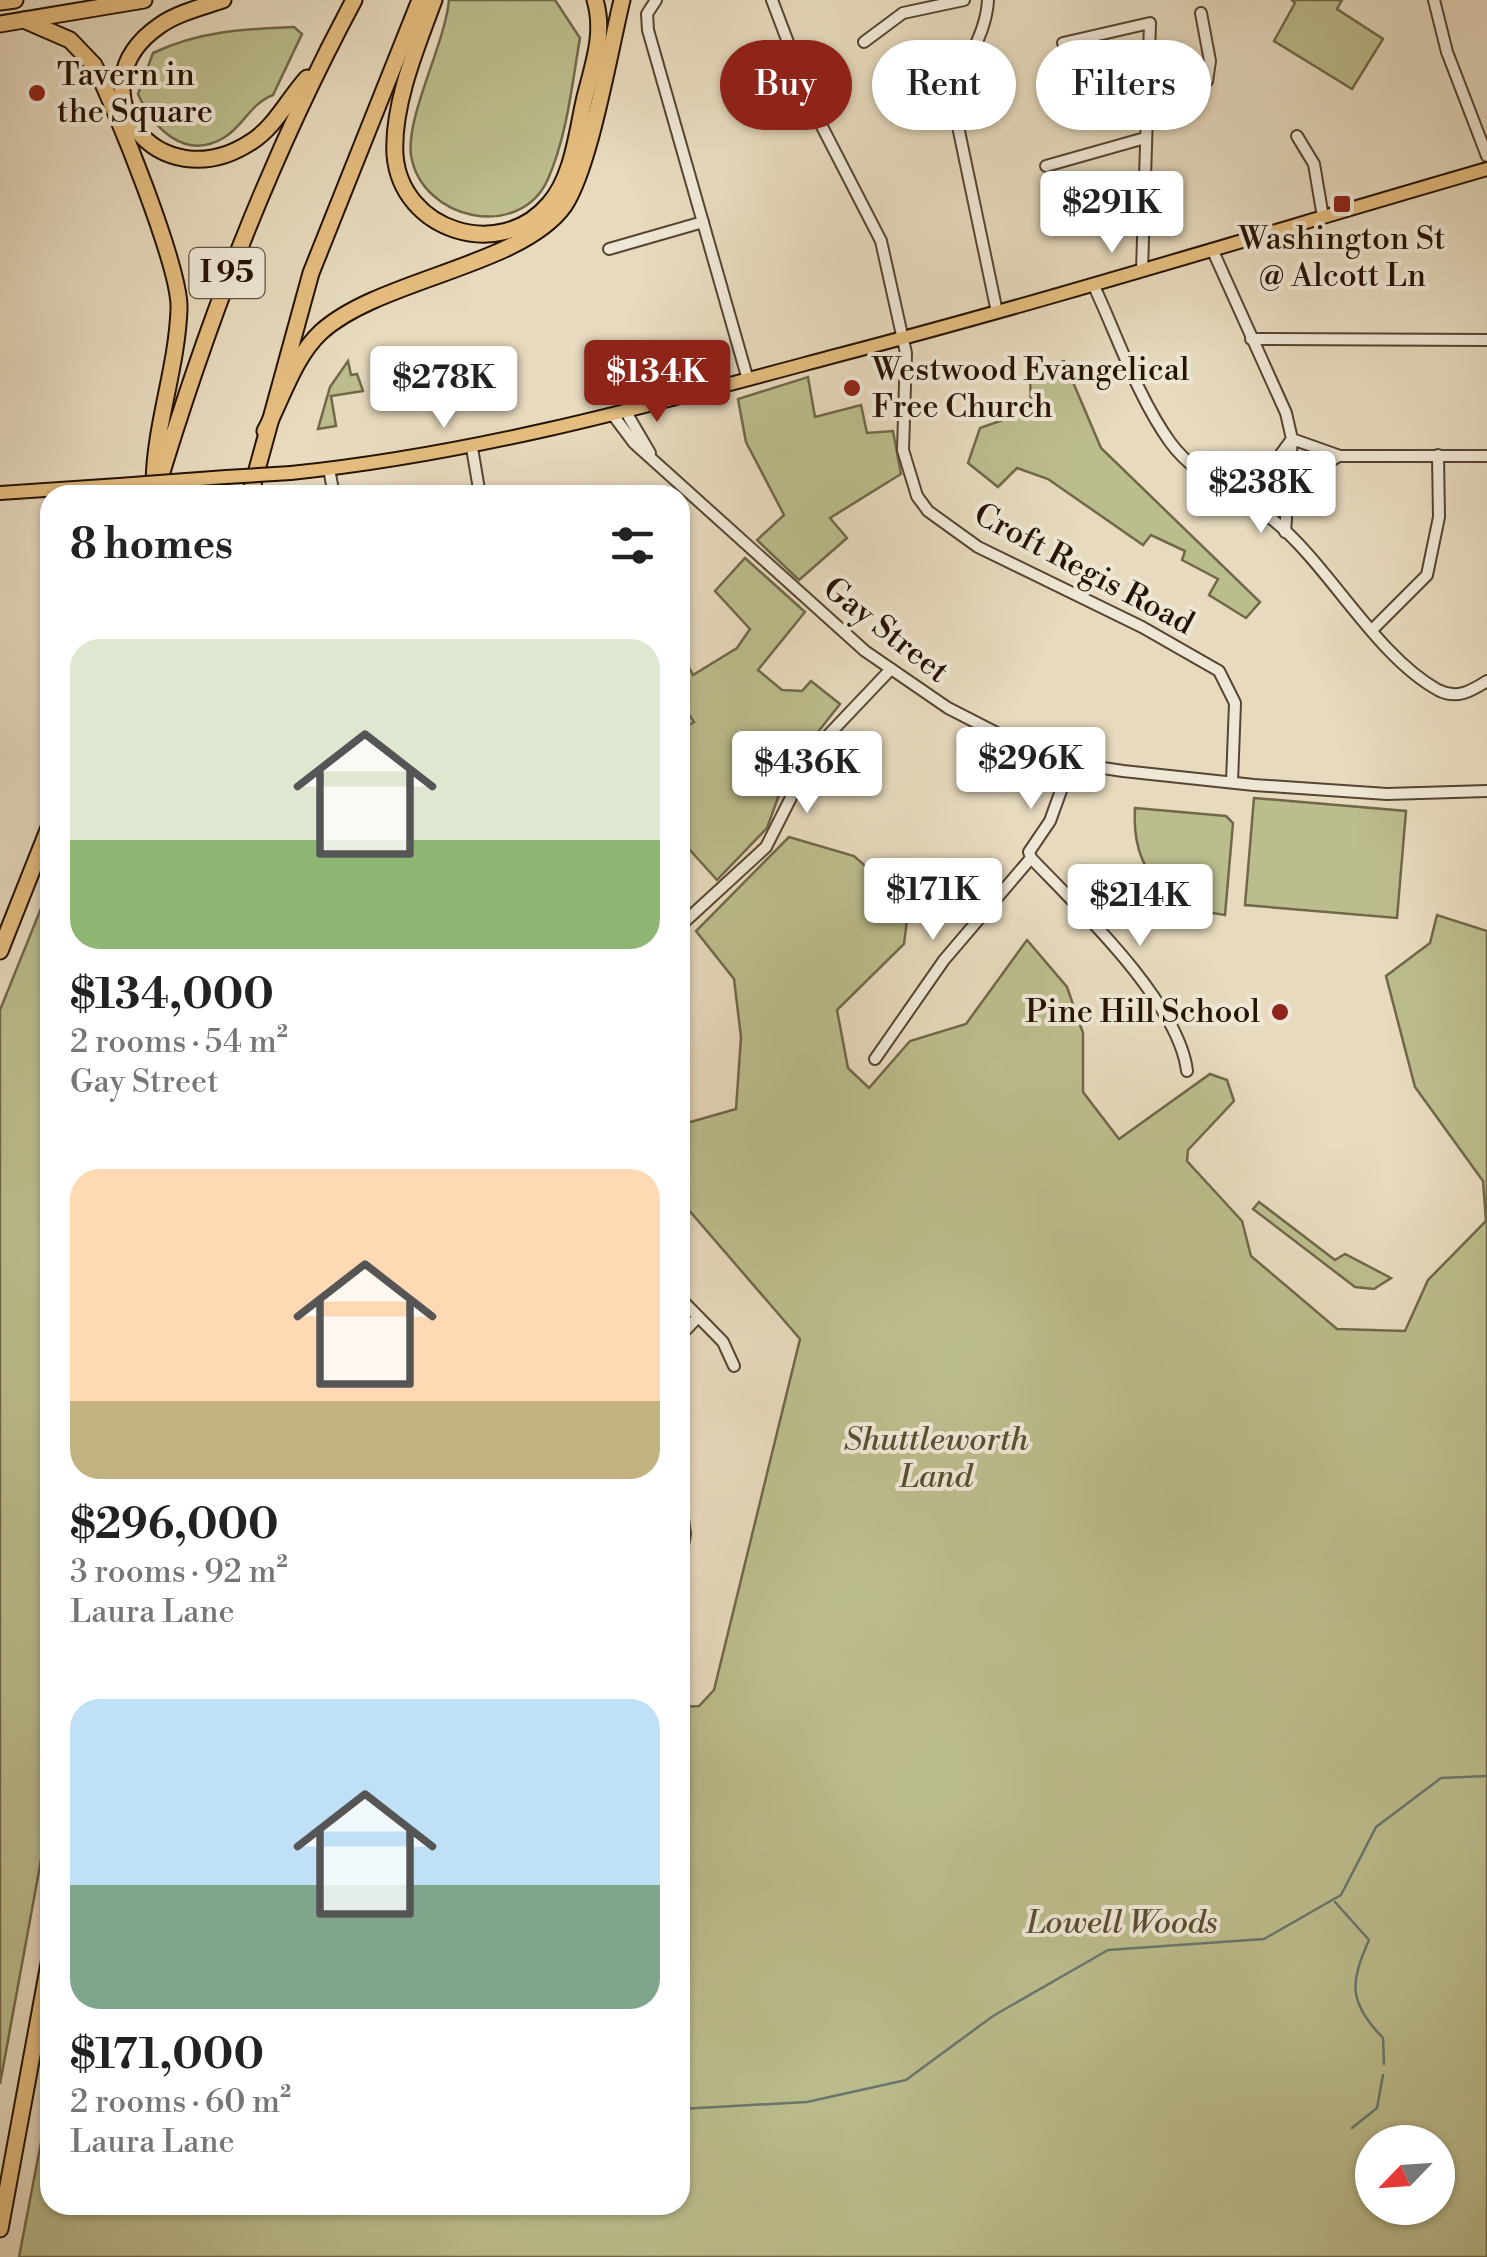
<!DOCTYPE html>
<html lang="en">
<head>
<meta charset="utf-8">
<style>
	body { margin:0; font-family:"Libre Bodoni",serif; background:#f6f6f6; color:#222; height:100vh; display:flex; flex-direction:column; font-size:38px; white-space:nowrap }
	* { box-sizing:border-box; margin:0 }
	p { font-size:32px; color:#767676 }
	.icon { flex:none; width:55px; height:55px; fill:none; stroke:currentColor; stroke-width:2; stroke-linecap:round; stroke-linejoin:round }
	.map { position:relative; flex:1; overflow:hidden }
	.panel { position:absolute; left:40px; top:485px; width:650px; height:1730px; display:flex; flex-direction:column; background:#fff; border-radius:30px; box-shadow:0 2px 8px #0004 }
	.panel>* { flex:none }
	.guide { position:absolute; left:720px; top:40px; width:615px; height:90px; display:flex; gap:20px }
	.needle { width:65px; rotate:245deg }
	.controls { position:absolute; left:1355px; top:2125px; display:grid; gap:20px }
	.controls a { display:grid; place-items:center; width:100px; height:100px; border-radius:50%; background:#fff; box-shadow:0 2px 8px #0004; font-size:50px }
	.price { position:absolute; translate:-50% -85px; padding:0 22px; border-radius:10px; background:#fff; color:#222; font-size:32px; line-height:65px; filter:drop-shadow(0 2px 5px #0008) }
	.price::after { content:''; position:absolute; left:50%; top:60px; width:30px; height:22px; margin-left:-15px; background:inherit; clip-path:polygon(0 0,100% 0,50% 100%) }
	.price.selected { background:#8f2418; color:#fff }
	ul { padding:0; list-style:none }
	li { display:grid; align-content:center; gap:20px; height:530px; padding:0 30px }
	li span { display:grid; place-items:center; height:310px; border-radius:30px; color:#555 }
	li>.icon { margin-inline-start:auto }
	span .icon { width:180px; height:180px; fill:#fffc; stroke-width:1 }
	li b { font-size:42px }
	h2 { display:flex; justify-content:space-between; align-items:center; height:120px; padding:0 30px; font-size:42px }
	.tag { padding:0 35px; border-radius:45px; background:#fff; box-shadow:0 2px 8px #0004; font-size:35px; line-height:90px }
	.tag.selected { background:#8f2418; color:#fff }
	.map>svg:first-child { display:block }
	.green { fill:#bcbd8d; stroke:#706848; stroke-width:2.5; fill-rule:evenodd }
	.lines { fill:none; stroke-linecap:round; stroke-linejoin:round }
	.stream { stroke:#69776e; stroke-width:2.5 }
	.minor-casing { stroke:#564531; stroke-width:14 }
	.major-casing { stroke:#251302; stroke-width:16 }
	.highway-casing { stroke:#251302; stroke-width:19 }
	.minor { stroke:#efe7d5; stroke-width:10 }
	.major { stroke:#e4bd7f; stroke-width:12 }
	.highway { stroke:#e4bd7f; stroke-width:15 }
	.major-bridge-casing { stroke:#251302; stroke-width:16; stroke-linecap:butt }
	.major-bridge { stroke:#e4bd7f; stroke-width:12 }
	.poi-dot { fill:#8f2418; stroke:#efe7d5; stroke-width:4 }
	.labels { text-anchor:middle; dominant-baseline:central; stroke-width:8; stroke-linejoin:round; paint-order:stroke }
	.shield { fill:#efe7d5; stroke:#625341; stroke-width:2.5 }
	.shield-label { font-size:30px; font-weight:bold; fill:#251302 }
	.poi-label { font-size:32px; fill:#251302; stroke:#efe7d5; text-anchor:start }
	.street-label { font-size:32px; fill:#251302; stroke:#efe7d5 }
	.park-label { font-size:32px; font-style:italic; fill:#5a4e33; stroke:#efe7d5 }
</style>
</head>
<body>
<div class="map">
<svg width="1487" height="2257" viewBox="0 0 1487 2257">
	<rect width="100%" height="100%" fill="#e7dabe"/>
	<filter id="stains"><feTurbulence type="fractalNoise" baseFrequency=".002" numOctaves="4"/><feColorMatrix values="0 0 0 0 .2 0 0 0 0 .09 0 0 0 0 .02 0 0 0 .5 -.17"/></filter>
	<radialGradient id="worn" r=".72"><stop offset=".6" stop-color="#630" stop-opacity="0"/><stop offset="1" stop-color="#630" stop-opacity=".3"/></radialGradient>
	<g class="green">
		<path d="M449,0h106l25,38c-8,46 -13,98 -32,141 -28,63 -127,41 -137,-24 -5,-39 34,-111 38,-155z"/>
		<path d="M1292,0h50l-5,9 46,30 -31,50 -78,-48 21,-38z"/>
		<path d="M294,27l8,7 -29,61c-23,9 -29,30 -48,42 -40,25 -72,-9 -87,-43l15,-41c46,-22 91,-24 141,-26z"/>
		<path d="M348,361l3,14 6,-1 6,17 -32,5 5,30 -18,3 12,-42z"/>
		<path d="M1064,361l37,87 159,154 -14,16 -37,-23 9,-16 -36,-19 3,-9 -34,-16 -8,10 -95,-66 -31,-11 -19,19 -30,-24 12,-35 51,-18 -1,-38z"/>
		<path d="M808,377l7,40 46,-12 6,28 26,-2 8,43 -71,44 17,20 -48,42 -42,-40 27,-25 -38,-73 -8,-43z"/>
		<path d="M1284,465l-2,50 -1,3 -42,-26 30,-14z"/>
		<path d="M745,558l60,54 -47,58 24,20 20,1 9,-10 29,23 -52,66 -21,58 -50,52 -37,-41v-109l14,-8 -14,-21v-50l13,24 44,-27 13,-19 -35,-38z"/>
		<path d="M1254,798l152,13 -9,107 -152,-13z"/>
		<path d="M1135,808l91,8 7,7 -8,92c-60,-7 -94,-46 -90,-107z"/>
		<path d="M789,837l65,19 55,48 -5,40 -67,66 11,58 21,20 41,-47 56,-17 61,-84 40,47 16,46v59l36,47 91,-65 17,6 7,21 -46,49 -1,11 55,60 9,35 86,73 68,2 23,-51 58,-59 -3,-40 -68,-94 -29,-111 44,-33 7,-28 50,16v1326h-1468l31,-161v109h630v-498l19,-1 15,-16 86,-351 -119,-138 -1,-76 56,-16 5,-72 -7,-58 -38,-48zM1372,2142h66v66h-66z"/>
		<path d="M50,886v925l-50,273v-1074z"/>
		<path d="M1259,1202l76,58 10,-6 46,24 -17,11 -19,-2 -102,-78z"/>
	</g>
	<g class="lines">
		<g class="stream">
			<path d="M1335,1902l34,38c-19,43 -21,62 14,98l1,26"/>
			<path d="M680,2109l127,-7 99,-22 87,-64 115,-66 156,-11 77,-44 35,-68 65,-49 46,-2"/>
			<path d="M1352,2128l25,-20 6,-33"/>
		</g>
		<g class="minor-casing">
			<g id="minor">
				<path d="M656,0l-9,14 1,16 100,350"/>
				<path d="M772,0l42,111 67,130 25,112 -3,97 14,46 11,15 50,36 164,80 77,44 16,32 -3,79"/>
				<path d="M988,0c-2,42 -34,71 -33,112l42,200"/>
				<path d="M1434,0l13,52 40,104"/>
				<path d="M864,42l39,-29 61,-13"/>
				<path d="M1063,43l87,-20 -8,247"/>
				<path d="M1146,103l61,-22 3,-20 -9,-48"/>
				<path d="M1297,136l17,28 9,53"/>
				<path d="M1046,166l99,-28"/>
				<path d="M609,249l94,-27"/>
				<path d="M1212,249l74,164 6,26 -26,35 -44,13"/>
				<path d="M1093,284c24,51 44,112 77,158 26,36 70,52 103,78 56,45 102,135 165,170 19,10 33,1 49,-9"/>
				<path d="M1251,339l236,1"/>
				<path d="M626,412l24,41"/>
				<path d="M613,415l21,28 231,208 83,57 80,41 43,14 52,8 131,14 133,9 100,-3"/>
				<path d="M472,448l8,47"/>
				<path d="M329,469l5,26"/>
				<path d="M1289,485l50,-29"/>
				<path d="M1285,532l7,-93 48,17h147"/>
				<path d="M1373,629l54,-54 12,-58 -1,-62"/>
				<path d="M1031,858c48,50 148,145 156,213"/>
				<path d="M680,926l86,-79 50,-99 75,-79"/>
				<path d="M875,1059l69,-99 87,-102 -2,-6 21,-31 21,-58"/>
				<path d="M680,1298l43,44 11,24"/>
				<path d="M680,1336l18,-19"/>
				<path d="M680,1497l5,37 -5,29"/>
			</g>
		</g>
		<g class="major-casing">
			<g id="major">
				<path d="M291,473c185,-19 361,-68 540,-116 220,-57 438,-125 656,-188"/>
				<path d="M186,480l40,-3"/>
				<path d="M0,493l119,-8"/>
			</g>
		</g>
		<g class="highway-casing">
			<g id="highway">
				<path d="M223,0c-21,7 -46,13 -64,26 -89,62 -1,177 92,116 24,-15 37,-43 56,-64"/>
				<path d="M434,0c-17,46 -42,105 -39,155 6,76 105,107 154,49 24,-27 28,-73 36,-107 8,-32 20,-64 10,-97"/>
				<path d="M0,2l15,-2"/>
				<path d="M24,20l46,20 24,25c21,41 87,204 85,244 -2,59 -24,115 -25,174"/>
				<path d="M0,24l144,-24"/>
				<path d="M265,431c17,-32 29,-74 56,-99 58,-53 200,-66 243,-126 26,-38 46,-157 58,-206"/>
				<path d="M155,495c52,-173 114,-336 199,-495"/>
				<path d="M250,495l61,-222 109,-273"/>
				<path d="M0,951l50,-126"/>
				<path d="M0,2229l50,-271"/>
			</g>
		</g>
		<use href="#minor" class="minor"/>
		<use href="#major" class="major"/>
		<use href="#highway" class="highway"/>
		<g class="major-bridge-casing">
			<g id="major-bridge">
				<path d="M226,477l65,-4"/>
				<path d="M119,485l67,-5"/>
			</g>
		</g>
		<use href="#major-bridge" class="major-bridge"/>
	</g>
	<g class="poi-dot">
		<circle cx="37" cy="93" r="10"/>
		<rect x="1332" y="194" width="20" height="20" rx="5"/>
		<circle cx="852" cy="388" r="10"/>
		<circle cx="1280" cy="1012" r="10"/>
	</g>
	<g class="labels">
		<rect class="shield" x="189.5" y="248" width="75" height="50" rx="8"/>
		<g class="shield-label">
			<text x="227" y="273">I 95</text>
		</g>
		<g class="poi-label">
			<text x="57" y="75">Tavern in<tspan x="57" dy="37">the Square</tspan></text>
			<text x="1342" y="239" text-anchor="middle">Washington St<tspan x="1342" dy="37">@ Alcott Ln</tspan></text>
			<text x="872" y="370">Westwood Evangelical<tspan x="872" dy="37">Free Church</tspan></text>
			<text x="1260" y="1012" text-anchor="end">Pine Hill School</text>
		</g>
		<g class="street-label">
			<text transform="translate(1084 569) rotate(28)">Croft Regis Road</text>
			<text transform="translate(886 630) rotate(38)">Gay Street</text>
		</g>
		<g class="park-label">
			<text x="936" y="1440">Shuttleworth<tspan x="936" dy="37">Land</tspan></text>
			<text x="1122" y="1923">Lowell Woods</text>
		</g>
	</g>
	<rect width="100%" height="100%" filter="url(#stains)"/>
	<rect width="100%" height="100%" fill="url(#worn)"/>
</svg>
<div class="controls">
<a><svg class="needle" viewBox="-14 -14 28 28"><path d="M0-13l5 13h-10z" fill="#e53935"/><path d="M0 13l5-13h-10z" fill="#767676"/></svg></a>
</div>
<b class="price" style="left:1112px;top:256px">$291K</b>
<b class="price selected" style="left:657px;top:425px">$134K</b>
<b class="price" style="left:444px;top:431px">$278K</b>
<b class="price" style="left:1261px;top:536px">$238K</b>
<b class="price" style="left:1031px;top:812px">$296K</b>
<b class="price" style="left:807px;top:816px">$436K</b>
<b class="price" style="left:933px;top:943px">$171K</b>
<b class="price" style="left:1140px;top:949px">$214K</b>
<div class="guide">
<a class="tag selected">Buy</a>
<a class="tag">Rent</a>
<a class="tag">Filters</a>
</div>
<section class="panel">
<h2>8 homes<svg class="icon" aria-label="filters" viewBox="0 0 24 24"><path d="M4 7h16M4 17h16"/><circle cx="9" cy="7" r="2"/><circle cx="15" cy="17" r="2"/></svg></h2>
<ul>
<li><span style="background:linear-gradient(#dfe7d0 65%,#8fb573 0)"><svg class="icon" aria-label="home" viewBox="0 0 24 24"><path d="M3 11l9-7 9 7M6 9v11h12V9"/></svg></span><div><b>$134,000</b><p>2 rooms · 54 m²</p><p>Gay Street</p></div></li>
<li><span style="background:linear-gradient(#ffd9b3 75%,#c2b280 0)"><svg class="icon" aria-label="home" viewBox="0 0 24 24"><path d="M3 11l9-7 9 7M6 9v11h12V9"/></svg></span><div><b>$296,000</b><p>3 rooms · 92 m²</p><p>Laura Lane</p></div></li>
<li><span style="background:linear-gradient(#bfe0f5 60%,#7fa58c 0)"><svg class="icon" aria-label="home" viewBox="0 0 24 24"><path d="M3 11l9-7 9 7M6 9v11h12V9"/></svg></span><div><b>$171,000</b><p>2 rooms · 60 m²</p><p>Laura Lane</p></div></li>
</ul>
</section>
</div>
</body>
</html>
